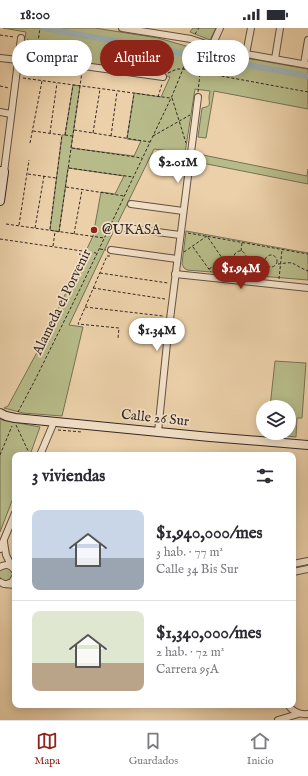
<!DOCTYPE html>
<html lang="es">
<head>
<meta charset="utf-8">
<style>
	body { margin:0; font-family:"IM FELL English",serif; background:#f7f7f7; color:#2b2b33; height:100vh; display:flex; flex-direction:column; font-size:15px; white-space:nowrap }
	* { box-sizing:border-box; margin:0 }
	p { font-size:13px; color:#7c7c81 }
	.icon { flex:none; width:22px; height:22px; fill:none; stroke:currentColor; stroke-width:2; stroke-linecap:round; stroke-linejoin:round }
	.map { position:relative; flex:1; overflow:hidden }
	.side { position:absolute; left:12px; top:424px; width:284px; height:256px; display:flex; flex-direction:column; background:#fff; border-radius:8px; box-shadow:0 2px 10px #0003 }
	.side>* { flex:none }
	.banner { position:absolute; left:12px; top:12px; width:284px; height:36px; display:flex; gap:8px }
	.buttons { position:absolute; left:256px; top:372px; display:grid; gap:8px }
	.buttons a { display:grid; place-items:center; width:40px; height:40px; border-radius:50%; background:#fff; box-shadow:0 2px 10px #0003; font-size:20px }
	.price { position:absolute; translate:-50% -34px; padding:0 9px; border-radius:14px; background:#fff; color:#222; font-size:13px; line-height:26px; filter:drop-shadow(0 1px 2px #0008) }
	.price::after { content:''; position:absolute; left:50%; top:24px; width:12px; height:9px; margin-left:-6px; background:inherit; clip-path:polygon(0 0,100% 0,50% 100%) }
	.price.selected { background:#8f2418; color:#fff }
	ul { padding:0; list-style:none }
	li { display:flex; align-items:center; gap:12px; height:100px; padding:0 20px }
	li+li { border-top:1px solid #e1e1e2 }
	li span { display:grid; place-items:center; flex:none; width:112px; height:80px; border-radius:8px; color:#555 }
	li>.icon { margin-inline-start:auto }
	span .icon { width:48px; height:48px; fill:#fffc; stroke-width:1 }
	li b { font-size:17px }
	h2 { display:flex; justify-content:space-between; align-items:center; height:48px; padding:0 20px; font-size:17px }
	.chip { padding:0 14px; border-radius:18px; background:#fff; box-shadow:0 2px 10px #0003; font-size:14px; line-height:36px }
	.chip.selected { background:#8f2418; color:#fff }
	.status { display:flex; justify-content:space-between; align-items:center; height:28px; padding:0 20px; background:#fff; direction:ltr }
	.status svg { height:11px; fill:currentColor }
	.tab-bar { display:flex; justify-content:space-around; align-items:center; height:56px; border-top:1px solid #e1e1e2; background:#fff; font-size:11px; color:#7c7c81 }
	.tab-bar a { display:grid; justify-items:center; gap:2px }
	.tab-bar .selected { color:#8f2418 }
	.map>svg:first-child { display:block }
	.green { fill:#b7bb89; stroke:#767256 }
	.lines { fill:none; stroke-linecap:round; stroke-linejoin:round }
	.canal { stroke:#9fb3b5; stroke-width:6 }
	.street-casing { stroke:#625244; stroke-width:8 }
	.secondary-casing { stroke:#342823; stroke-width:10 }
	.path { stroke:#342823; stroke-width:1; stroke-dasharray:3 2; stroke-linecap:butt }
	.street { stroke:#f2e0c7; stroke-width:6 }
	.secondary { stroke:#f2e0c7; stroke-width:8 }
	.poi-dot { fill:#8f2418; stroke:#f2e0c7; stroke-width:1.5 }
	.labels { text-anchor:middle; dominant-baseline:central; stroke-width:3.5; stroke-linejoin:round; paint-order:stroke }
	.poi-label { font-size:14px; fill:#342823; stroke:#f2e0c7; text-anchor:start }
	.street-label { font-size:14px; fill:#342823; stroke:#f2e0c7 }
</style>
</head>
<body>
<div class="status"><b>18:00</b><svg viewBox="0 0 49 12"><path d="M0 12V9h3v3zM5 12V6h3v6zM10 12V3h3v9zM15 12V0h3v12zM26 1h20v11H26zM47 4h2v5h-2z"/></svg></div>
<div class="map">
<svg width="308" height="692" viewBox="0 0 308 692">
	<rect width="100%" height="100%" fill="#ebd0a9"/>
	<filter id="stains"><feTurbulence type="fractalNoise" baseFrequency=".005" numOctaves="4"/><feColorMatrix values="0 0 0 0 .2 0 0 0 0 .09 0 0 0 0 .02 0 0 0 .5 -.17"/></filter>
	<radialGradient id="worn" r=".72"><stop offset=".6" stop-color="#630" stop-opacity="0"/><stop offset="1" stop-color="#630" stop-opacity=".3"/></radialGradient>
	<g class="green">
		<path d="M3,0h92l63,10 42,12 108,19v40l-94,-18 -8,47 -8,-1 4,-29c10,-2 7,-4 7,-11 0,-1 1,-5 1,-6l-15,-2 -10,64 -31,-4 -51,104 -34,72 14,2 -21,89 -39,-3 -19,-5 4,-2 34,-63 51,-107 8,-44 14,2 9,-18 -56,-8 -9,64 -9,-2 12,-95h3l8,-50 7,1 -9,62 63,8 7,-15 -14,-2 7,-46 27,4 9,-20 -148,-22 4,-23z"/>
		<path d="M193,0h23l-6,12 -20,-8z"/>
		<path d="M203,127l104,21 1,-7v15l-106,-21z"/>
		<path d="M186,203l122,22v27l-121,-10 -3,-2 -2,-4z"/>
		<path d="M275,333l31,2 -4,55h-5l-1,19 -28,-3v-1h21v-26h-19z"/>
		<path d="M0,391l2,1 38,7 -10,28h-15v38l-15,39z"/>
		<circle cx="6" cy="546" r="7"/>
	</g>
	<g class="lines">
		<path class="canal" d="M43,0l265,48"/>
		<g class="street-casing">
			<g id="street">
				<path d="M122,0l69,11 21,7 34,8 62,11"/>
				<path d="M212,18l8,-18"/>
				<path d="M246,26l5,-26"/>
				<path d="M19,29l144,20"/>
				<path d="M0,30l18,2"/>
				<path d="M275,31l5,-31"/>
				<path d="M304,36l4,-24"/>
				<path d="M0,84l11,2"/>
				<path d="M4,144l17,-134"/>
				<path d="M131,176l52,7"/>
				<path d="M119,199l61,8"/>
				<path d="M111,222l66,9"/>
				<path d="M175,246l133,14"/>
				<path d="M158,404l9,-89 31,-246"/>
				<path d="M40,427l14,-33"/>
				<path d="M4,514l2,13 6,12"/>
				<path d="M0,521l15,-36"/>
				<path d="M293,536l15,-3"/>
				<path d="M0,539c6,-4 12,-2 15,4"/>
				<path d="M293,544l15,-3"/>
				<path d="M0,554l4,2 11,1"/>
				<path d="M7,556l5,-2 3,-5"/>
				<path d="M288,677c5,7 11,10 20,9"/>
				<path d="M278,692l20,-6"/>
			</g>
		</g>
		<g class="secondary-casing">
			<g id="secondary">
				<path d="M0,143l4,1 -4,29"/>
				<path d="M0,385l6,3 9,2 195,19 98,8"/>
			</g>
		</g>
		<g class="path">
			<path d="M195,6l4,-6"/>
			<path d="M0,7l14,2"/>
			<path d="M27,12l11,2 2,-14"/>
			<path d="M168,45l9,-4h6l125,23"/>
			<path d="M23,50l147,20"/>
			<path d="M0,58l9,2"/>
			<path d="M198,64l2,-19"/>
			<path d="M158,69l4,-13"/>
			<path d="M172,70l14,45"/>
			<path d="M74,102l76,12"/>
			<path d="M33,103l29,4"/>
			<path d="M50,105l7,-50"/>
			<path d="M93,105l7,-44"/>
			<path d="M65,107l8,-50"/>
			<path d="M65,107l7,1"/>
			<path d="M111,108l6,-44"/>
			<path d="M153,108l37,-21"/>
			<path d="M127,110l7,-44"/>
			<path d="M30,115l12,-62"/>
			<path d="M72,120l70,10"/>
			<path d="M69,140l64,9"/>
			<path d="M28,146l28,4"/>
			<path d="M66,159l58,9"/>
			<path d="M6,196l98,14"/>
			<path d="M19,197l10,-65"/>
			<path d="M35,200l9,-52"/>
			<path d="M50,201l12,-94"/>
			<path d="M59,204l23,-160"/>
			<path d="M188,205l120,21"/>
			<path d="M74,206l8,-44"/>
			<path d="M0,211l96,14"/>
			<path d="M53,218l2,-14"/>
			<path d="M193,219l18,25"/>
			<path d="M100,221l6,1"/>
			<path d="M241,223l1,-8"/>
			<circle cx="240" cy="229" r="6"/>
			<path d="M184,224l23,-16 26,38"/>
			<circle cx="271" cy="233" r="6"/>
			<path d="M110,228h-3l-29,68 41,4 -1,10"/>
			<path d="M247,231c7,2 12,-2 18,1"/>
			<path d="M278,236c4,0 9,-2 14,-1 5,2 10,6 16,8"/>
			<path d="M227,238l8,-5"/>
			<path d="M209,241l14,-9"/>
			<path d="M100,245l68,10"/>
			<path d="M279,251l3,-29"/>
			<path d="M93,260l72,11"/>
			<path d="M85,279l78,9"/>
			<path d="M18,384l16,-30 48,-97 90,-189 11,-27 5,-24"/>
			<path d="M16,397l14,30"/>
			<path d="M58,402l24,2"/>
			<path d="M0,427l12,-29"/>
		</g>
		<use href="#street" class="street"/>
		<use href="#secondary" class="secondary"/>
	</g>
	<circle class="poi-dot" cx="94" cy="202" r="4"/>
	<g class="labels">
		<g class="poi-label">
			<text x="102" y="202">@UKASA</text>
		</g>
		<g class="street-label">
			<text transform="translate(62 274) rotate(-64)">Alameda el Porvenir</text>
			<text transform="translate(155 390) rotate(6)">Calle 26 Sur</text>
		</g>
	</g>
	<rect width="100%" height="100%" filter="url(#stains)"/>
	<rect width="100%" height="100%" fill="url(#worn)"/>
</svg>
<div class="buttons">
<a><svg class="icon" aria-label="layers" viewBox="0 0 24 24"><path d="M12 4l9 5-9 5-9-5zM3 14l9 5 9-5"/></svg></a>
</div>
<b class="price" style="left:178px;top:156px">$2.01M</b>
<b class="price selected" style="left:241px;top:262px">$1.94M</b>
<b class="price" style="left:157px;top:324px">$1.34M</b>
<div class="banner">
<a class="chip">Comprar</a>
<a class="chip selected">Alquilar</a>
<a class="chip">Filtros</a>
</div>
<section class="side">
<h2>3 viviendas<svg class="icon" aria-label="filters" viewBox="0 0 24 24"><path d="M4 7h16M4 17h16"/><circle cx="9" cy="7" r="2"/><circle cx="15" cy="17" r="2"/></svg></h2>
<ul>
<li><span style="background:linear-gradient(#c9d6e8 60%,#9aa5b1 0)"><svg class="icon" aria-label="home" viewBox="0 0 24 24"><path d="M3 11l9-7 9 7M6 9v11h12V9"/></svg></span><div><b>$1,940,000/mes</b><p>3 hab. · 77 m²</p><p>Calle 34 Bis Sur</p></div></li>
<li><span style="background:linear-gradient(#dfe7d0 65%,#b9a48a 0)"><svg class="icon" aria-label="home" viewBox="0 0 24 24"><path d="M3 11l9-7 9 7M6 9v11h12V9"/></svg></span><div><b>$1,340,000/mes</b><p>2 hab. · 72 m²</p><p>Carrera 95A</p></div></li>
</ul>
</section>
</div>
<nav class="tab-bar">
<a class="selected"><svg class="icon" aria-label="map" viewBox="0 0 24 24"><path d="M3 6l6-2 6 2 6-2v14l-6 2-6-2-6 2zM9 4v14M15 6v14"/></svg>Mapa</a>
<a><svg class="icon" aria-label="saved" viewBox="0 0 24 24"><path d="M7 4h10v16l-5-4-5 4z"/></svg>Guardados</a>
<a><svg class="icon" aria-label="home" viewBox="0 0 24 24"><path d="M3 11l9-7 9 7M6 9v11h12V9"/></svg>Inicio</a>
</nav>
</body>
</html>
